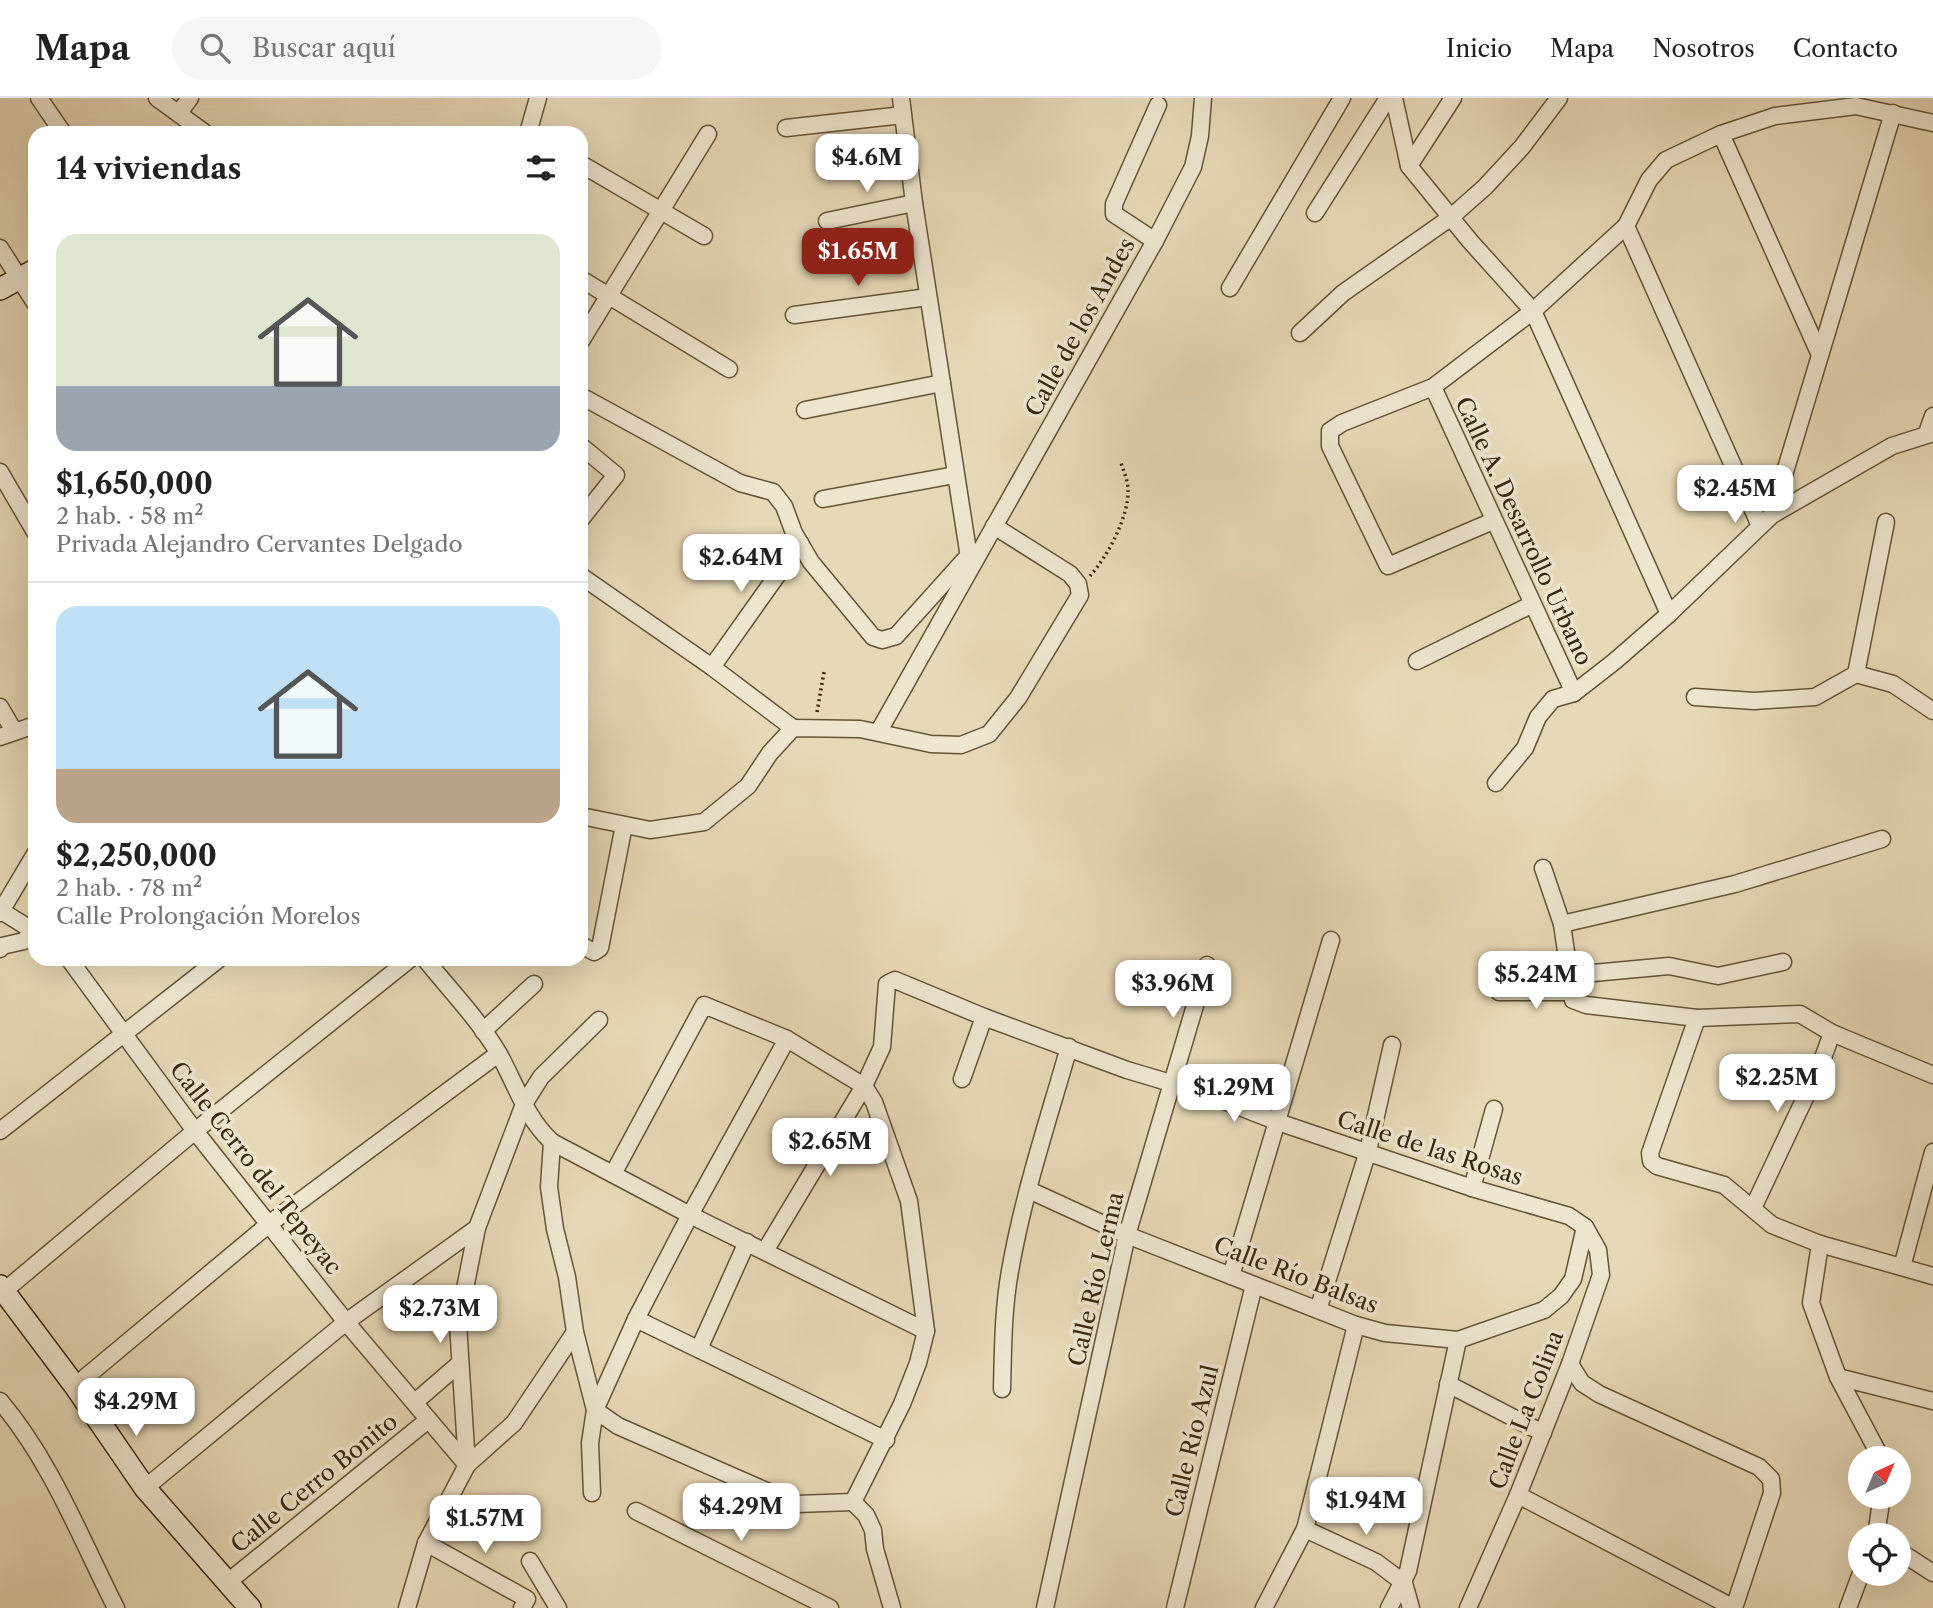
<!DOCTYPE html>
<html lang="es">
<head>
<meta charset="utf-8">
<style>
	body { margin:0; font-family:"Libre Caslon Text",serif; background:#f6f6f6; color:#222; height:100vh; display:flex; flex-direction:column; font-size:26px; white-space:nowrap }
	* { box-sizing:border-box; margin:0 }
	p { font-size:23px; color:#767676 }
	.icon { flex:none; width:38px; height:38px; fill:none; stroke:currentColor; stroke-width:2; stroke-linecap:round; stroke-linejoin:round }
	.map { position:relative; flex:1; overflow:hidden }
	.details { position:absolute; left:28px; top:28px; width:560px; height:840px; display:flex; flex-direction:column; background:#fff; border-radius:21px; box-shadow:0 7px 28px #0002 }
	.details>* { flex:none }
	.needle { width:46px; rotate:44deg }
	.controls { position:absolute; left:1848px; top:1348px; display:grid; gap:14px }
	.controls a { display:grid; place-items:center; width:63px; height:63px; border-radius:50%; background:#fff; box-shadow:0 7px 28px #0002; font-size:35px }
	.price { position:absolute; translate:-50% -60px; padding:0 16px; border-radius:14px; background:#fff; color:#222; font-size:23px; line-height:46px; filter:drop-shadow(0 2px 4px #0008) }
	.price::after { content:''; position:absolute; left:50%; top:42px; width:21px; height:16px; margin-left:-10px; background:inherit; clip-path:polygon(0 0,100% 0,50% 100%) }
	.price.on { background:#8f2418; color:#fff }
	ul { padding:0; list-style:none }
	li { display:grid; align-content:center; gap:14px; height:371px; padding:0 28px }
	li+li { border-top:2px solid #e0e0e0 }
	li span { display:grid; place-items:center; height:217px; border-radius:21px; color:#555 }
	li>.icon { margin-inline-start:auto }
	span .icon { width:126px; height:126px; fill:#fffc; stroke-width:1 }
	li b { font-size:30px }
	h2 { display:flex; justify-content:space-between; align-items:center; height:84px; padding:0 28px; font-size:30px }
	header { display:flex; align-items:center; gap:42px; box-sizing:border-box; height:98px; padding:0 35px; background:#fff; border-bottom:2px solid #e0e0e0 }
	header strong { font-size:33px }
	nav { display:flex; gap:38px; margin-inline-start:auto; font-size:24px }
	.search { width:490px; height:63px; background:#f6f6f6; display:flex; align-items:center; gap:18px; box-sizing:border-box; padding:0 24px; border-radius:38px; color:#767676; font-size:26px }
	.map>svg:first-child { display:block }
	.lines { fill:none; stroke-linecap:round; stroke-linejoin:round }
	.street-casing { stroke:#645437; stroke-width:19 }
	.secondary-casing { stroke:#39270c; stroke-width:24 }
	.path { stroke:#39270c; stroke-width:3.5; stroke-dasharray:2 3.5; stroke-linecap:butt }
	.street { stroke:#efe6d0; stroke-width:16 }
	.secondary { stroke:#efe6d0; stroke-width:21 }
	.labels { text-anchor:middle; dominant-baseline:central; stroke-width:7; stroke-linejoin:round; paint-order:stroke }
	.street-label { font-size:23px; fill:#39270c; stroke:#efe6d0 }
</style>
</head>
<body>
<header>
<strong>Mapa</strong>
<div class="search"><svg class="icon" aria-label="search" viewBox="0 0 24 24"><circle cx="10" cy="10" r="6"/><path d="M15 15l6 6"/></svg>Buscar aquí</div>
<nav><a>Inicio</a><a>Mapa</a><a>Nosotros</a><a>Contacto</a></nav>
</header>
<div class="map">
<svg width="1933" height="1510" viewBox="0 0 1933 1510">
	<rect width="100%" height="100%" fill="#e7d9b7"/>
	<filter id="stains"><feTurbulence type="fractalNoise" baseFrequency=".00286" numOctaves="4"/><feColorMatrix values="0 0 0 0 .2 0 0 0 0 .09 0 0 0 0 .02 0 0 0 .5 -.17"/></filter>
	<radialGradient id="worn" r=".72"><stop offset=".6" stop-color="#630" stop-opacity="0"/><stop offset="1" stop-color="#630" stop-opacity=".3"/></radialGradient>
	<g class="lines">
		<g class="street-casing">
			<g id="street">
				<path d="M39,0l24,35"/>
				<path d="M157,0l48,35"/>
				<path d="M901,0l13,105 56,361"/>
				<path d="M1394,0l15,68 61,75 63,70 136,303"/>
				<path d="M179,15l11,-15"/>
				<path d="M786,30l117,-13"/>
				<path d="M528,35l10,-35"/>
				<path d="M1721,36l99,221"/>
				<path d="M581,66l123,72"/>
				<path d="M1409,68l44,-68"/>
				<path d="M1315,115l73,-115"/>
				<path d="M827,123l87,-18"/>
				<path d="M1626,128l134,300"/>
				<path d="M1155,143l-41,-27v-10l44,-99"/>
				<path d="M0,150l35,55"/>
				<path d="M581,181l148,90"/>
				<path d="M1230,190l112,-190"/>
				<path d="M794,217l134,-18"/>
				<path d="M1300,235l43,-40 107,-75 35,-31 37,-40 37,-49"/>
				<path d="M581,243l127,-207"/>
				<path d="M1433,289l141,306"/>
				<path d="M581,298l159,87 33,9 11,14 10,27 17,29 62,75 9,3 14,-4 72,-80"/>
				<path d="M805,312l137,-27"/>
				<path d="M1927,335l6,-17"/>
				<path d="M581,348l35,29 -35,44"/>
				<path d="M0,374l35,60"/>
				<path d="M823,401l132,-24"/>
				<path d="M1772,417l121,-402"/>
				<path d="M1493,423l-105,45 -58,-120v-15l12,-8 91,-36 100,-76 93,-85 23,-46 17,-20 55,-26 54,-18 81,-10 77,17"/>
				<path d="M581,478l131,91 81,61"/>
				<path d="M1417,563l114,-56"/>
				<path d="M712,569l88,-124"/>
				<path d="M1856,576l30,-152"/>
				<path d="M1695,599l59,4 61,-4 41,-23 37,10 40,27"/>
				<path d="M0,609l14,24"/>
				<path d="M879,633l276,-490 38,-74 7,-31 3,-38"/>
				<path d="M0,639l35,-12"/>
				<path d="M1496,685l29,-35 13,-31 15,-18 21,-6 41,-32 54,-47 103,-99 120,-69 41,-13"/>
				<path d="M581,718l69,14 54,-8 44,-36 22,-33 23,-25 67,1 71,15 30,1 28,-11 29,-36 62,-103 -2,-11 -8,-10 -76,-48"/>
				<path d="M1543,770l19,56 11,76 13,5 111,13 103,-4 32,19 101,42"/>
				<path d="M0,812l35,22"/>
				<path d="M0,815l35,-59"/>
				<path d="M1562,826l173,-40 147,-45"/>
				<path d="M581,847l13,7 6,-4 24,-123"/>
				<path d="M0,851l2,-3 22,-5 9,-10"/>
				<path d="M69,861l126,172 151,191 121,143 47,-42 61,-91"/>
				<path d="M425,861c25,31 54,61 74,95 17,31 27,64 53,88l138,73 236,116"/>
				<path d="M1571,877l98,-9 49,10 65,-14"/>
				<path d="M1499,894h73"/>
				<path d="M1697,920l-47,135 1,8 6,5 67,19 48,40 48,19 113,32"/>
				<path d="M483,933l51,-47"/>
				<path d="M962,981l22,-62"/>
				<path d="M0,1033l219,-172"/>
				<path d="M552,1044l-3,45 6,42 12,48 8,55 20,78"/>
				<path d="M613,1076l91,-169 83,34 77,47 10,16 35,99 17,130 -8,32 -16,41 -49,98"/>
				<path d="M1472,1090l22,-79"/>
				<path d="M1029,1092l98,45 229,90 29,8 73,7 86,-30 17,-14 12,-17 12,-52"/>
				<path d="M1753,1110l67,-142 12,-33"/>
				<path d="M1820,1146l-9,59 27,74 43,81"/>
				<path d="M765,1153l99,-165 18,-39 5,-63 8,-4 89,37 143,53 74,22 77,30 194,66 97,28 16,11 13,23 3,25 -31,89 -52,131 -50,113"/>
				<path d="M1902,1169l31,-115"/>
				<path d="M1231,1178l100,-336"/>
				<path d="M4,1193l191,-160 215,-172"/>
				<path d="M1318,1212l50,-159 24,-106"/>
				<path d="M636,1221l250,121"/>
				<path d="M699,1251l48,-107"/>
				<path d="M1570,1266l12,19 17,11 160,73 12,12 1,14 -38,115"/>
				<path d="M1838,1279l95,24"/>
				<path d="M1448,1286l95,49"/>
				<path d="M75,1288l194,-162 229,-170"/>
				<path d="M1002,1291c1,-39 1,-80 8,-118 13,-76 38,-150 59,-224"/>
				<path d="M0,1303c51,60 81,138 116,207"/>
				<path d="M415,1304l44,-38"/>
				<path d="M595,1312l23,16 178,78 57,-2"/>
				<path d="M145,1390l201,-166 131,-94"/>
				<path d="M592,1395l-2,-50 5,-33 41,-91 54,-104 97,-176"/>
				<path d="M1518,1397l216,113"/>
				<path d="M853,1404l13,13 7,15 2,19 17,59"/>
				<path d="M636,1413l194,97"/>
				<path d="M1305,1431l71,33 28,21 7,25"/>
				<path d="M1876,1437l6,-39"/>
				<path d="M426,1445l101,56 -5,9"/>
				<path d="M1899,1453l34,22"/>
				<path d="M530,1463l28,47"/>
				<path d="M228,1484l200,-162"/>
				<path d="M407,1510l19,-65 41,-78 -9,-141 19,-96 47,-124 17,-27 58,-57"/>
				<path d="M1045,1510l82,-373 80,-270"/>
				<path d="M1175,1510l79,-323"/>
				<path d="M1264,1510l41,-79 51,-204"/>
				<path d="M1389,1510l19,-37 50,-231"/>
				<path d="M1848,1510l13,-35"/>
			</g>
		</g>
		<g class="secondary-casing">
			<g id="secondary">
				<path d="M0,191l35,-19"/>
				<path d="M0,1188l75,100 70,102 105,120"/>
			</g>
		</g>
		<g class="path">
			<path d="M1090,478c17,-19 39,-59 38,-86 0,-9 -4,-18 -7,-27"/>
			<path d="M817,614l7,-40"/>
		</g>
		<use href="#street" class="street"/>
		<use href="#secondary" class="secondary"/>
	</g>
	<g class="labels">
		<g class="street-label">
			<text transform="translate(1080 229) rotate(-61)">Calle de los Andes</text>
			<text transform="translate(1524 433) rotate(65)">Calle A. Desarrollo Urbano</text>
			<text transform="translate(1430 1050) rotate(18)">Calle de las Rosas</text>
			<text transform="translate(256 1070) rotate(52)">Calle Cerro del Tepeyac</text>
			<text transform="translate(1296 1177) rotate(21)">Calle Río Balsas</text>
			<text transform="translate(1096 1181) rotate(-77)">Calle Río Lerma</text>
			<text transform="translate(1526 1312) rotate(-69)">Calle La Colina</text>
			<text transform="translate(1192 1343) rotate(-76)">Calle Río Azul</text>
			<text transform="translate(314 1385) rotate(-39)">Calle Cerro Bonito</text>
		</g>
	</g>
	<rect width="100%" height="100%" filter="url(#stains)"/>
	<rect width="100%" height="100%" fill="url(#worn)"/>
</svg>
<div class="controls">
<a><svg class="needle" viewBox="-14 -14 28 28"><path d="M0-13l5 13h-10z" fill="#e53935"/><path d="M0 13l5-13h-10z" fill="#767676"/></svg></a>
<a><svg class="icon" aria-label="locate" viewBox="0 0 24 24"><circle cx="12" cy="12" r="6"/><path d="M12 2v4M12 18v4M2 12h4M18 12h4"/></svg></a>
</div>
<b class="price" style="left:867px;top:96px">$4.6M</b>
<b class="price on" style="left:858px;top:190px">$1.65M</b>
<b class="price" style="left:1735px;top:427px">$2.45M</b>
<b class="price" style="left:741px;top:496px">$2.64M</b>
<b class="price" style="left:1536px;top:913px">$5.24M</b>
<b class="price" style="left:1173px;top:922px">$3.96M</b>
<b class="price" style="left:1777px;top:1016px">$2.25M</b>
<b class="price" style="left:1234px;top:1026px">$1.29M</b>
<b class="price" style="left:830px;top:1080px">$2.65M</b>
<b class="price" style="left:440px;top:1247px">$2.73M</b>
<b class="price" style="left:136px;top:1340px">$4.29M</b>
<b class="price" style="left:1366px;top:1439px">$1.94M</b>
<b class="price" style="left:741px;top:1445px">$4.29M</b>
<b class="price" style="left:485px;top:1457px">$1.57M</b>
<section class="details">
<h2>14 viviendas<svg class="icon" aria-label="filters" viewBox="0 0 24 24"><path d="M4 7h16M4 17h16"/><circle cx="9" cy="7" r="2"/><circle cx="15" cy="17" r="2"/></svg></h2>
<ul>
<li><span style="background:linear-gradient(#dfe7d0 70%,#9aa5b1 0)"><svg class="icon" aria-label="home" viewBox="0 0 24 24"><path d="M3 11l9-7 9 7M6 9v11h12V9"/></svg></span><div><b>$1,650,000</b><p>2 hab. · 58 m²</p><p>Privada Alejandro Cervantes Delgado</p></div></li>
<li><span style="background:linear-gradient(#bfe0f5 75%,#b9a48a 0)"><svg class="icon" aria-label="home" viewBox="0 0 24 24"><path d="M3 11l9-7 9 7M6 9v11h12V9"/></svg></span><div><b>$2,250,000</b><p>2 hab. · 78 m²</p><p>Calle Prolongación Morelos</p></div></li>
</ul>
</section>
</div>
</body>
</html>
